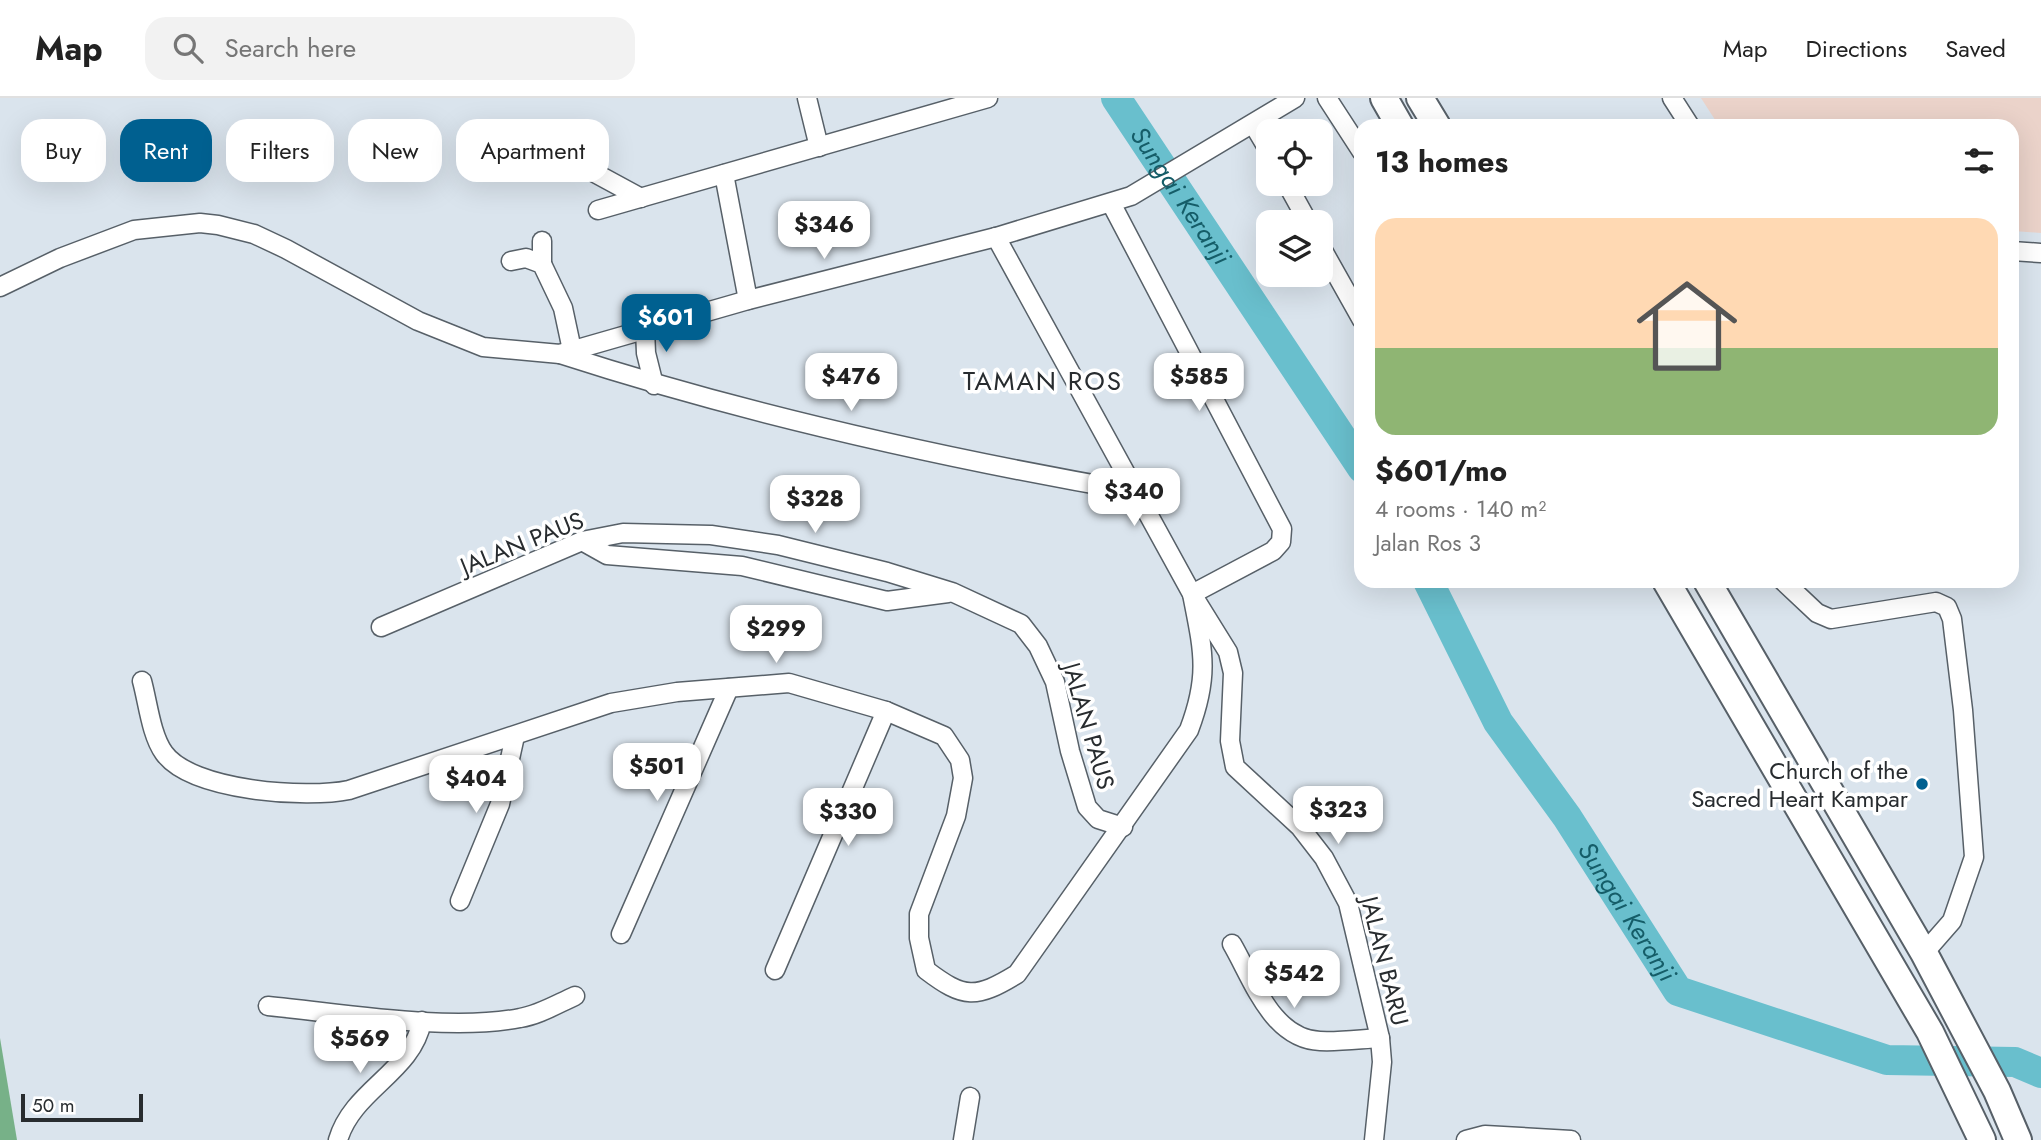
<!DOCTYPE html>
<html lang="en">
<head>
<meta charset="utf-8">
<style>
	body { margin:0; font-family:Jost,sans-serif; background:#f2f2f2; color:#222; height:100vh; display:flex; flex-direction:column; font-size:26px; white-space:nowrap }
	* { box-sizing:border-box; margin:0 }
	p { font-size:23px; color:#767676 }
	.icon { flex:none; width:38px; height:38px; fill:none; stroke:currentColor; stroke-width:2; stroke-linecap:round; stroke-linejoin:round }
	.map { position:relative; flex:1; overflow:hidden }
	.drawer { position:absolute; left:1354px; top:21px; width:665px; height:469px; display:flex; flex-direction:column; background:#fff; border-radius:21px; box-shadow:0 7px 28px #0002 }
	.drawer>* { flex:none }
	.guide { position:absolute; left:21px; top:21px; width:665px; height:63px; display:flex; gap:14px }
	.controls { position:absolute; left:1256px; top:21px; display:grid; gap:14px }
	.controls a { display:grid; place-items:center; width:77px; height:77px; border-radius:14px; background:#fff; box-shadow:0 7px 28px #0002; font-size:35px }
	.scale { position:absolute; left:21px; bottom:18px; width:122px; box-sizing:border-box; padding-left:7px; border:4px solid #282c2f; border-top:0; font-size:19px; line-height:24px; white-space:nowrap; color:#282c2f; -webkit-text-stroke:5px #fff; paint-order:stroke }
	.price { position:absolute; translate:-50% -60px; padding:0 16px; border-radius:14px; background:#fff; color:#222; font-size:23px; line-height:46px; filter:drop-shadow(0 2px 4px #0008) }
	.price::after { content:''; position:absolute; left:50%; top:42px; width:21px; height:16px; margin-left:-10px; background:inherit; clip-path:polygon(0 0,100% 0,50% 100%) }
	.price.selected { background:#006090; color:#fff }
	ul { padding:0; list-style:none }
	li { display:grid; align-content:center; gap:14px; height:371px; padding:0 21px }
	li+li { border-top:2px solid #e0e0e0 }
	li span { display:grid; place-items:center; height:217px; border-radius:21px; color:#555 }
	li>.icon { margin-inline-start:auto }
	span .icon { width:126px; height:126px; fill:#fffc; stroke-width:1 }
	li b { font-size:30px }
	h2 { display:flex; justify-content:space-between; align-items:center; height:84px; padding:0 21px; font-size:30px }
	.chip { padding:0 24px; border-radius:21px; background:#fff; box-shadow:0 7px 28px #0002; font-size:24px; line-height:63px }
	.chip.selected { background:#006090; color:#fff }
	header { display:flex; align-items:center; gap:42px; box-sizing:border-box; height:98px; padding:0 35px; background:#fff; border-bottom:2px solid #e0e0e0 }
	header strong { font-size:33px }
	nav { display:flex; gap:38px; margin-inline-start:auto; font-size:24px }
	.search { width:490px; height:63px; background:#f2f2f2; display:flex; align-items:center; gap:18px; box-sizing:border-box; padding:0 24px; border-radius:21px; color:#767676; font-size:26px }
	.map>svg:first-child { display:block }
	.education { fill:#ebd3ca }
	.forest { fill:#77b188 }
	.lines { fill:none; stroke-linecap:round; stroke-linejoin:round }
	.river { stroke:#69bfcd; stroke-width:30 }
	.minor-casing { stroke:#576068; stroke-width:21 }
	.highway-casing { stroke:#576068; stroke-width:30 }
	.minor { stroke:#fff; stroke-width:18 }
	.highway { stroke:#fff; stroke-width:26 }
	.poi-dot { fill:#006090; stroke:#fff; stroke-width:2.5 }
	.labels { text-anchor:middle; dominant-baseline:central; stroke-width:7; stroke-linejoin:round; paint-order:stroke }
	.street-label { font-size:24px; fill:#282c2f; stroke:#fff }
	.poi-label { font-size:24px; fill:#282c2f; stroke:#fff; text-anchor:end }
	.water-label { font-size:26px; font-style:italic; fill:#155d68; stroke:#fff }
	.neighbourhood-label { font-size:26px; letter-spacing:2px; fill:#282c2f; stroke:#fff }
</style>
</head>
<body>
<header>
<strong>Map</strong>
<div class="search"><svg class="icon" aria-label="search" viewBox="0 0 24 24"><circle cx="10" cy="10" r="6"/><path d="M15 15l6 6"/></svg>Search here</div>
<nav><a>Map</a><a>Directions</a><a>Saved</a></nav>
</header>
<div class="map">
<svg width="2041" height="1042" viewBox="0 0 2041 1042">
	<rect width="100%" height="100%" fill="#dae4ed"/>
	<path class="education" d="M1701,0h340v135l-28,-2 -1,-105h-293z"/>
	<path class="forest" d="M0,940l17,102h-17z"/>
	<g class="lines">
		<g class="river">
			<path id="s1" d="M1116,0l246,370"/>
			<path id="s2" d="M1428,483l70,141 69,95 111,174 209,69 128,2 26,11"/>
		</g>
		<g class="minor-casing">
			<g id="minor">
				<path d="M807,0l12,49"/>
				<path d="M1327,0l35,54"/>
				<path d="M1672,0l18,28"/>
				<path d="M1253,26l16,27"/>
				<path d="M558,55l83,45"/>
				<path d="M724,76l24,126"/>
				<path d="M1287,86l21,38"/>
				<path d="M1111,105l171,326 -1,13 -8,9 -81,43 36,58 5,21 -3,68 5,26 65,60 24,31 24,45 32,135 2,24 -8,78"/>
				<path d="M598,112l390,-112"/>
				<path d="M542,143v23"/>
				<path d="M1321,149l41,73"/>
				<path d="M2012,153l29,2"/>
				<path d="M511,163l15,-3 16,6 21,44 9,42"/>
				<path d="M0,189l60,-29 74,-28 66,-7 18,2 36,9 32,15 132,72 65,26 77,7 188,-54 248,-63 135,-41 164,-98"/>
				<path d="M645,231l1,24 8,32"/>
				<path d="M560,256c188,61 382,104 577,138"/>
				<path d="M582,443l25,14 135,11 145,35 61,-8"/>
				<path d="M1783,483l34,32 14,6 105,-17 11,5 5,12 11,91 11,147 -22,64 -28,32"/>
				<path d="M381,529l201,-86 41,-8 88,2 67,10 109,27 65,20 69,32 17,22 17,36 15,69 17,56 11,12 25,8"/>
				<path d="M142,583c6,22 9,54 22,72 27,38 143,46 185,37l262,-87 66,-11 112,-9 97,28 58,25 16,24 3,18 -7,38 -37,98v24l7,32c38,29 50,29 91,4l172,-244c21,-55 14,-80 3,-136l-196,-357"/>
				<path d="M460,803l40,-97 15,-68"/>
				<path d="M621,836l108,-246"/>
				<path d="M1232,846c21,36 40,95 88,97 20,1 41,-2 60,-3"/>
				<path d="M775,872l111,-259"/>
				<path d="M268,908c73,7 181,26 252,12 19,-3 37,-14 55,-22"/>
				<path d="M338,1042c15,-51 74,-67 84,-119"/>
				<path d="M963,1042l7,-43"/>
				<path d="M1466,1042l19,-5 86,5"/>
			</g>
		</g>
		<g class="highway-casing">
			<g id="highway">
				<path d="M1384,0l16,28"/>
				<path d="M1420,0l17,28"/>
				<path d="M1666,483l264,451 52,108"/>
				<path d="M1707,483l217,372 73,138 21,49"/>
			</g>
		</g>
		<use href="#minor" class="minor"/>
		<use href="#highway" class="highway"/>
	</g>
	<circle class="poi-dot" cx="1922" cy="686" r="7"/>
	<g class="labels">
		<g class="street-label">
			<text transform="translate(522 445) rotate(-22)">JALAN PAUS</text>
			<text transform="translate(1089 628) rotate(74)">JALAN PAUS</text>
			<text transform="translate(1385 863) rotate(76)">JALAN BARU</text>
		</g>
		<g class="poi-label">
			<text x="1908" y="672">Church of the<tspan x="1908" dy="28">Sacred Heart Kampar</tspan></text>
		</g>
		<g class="water-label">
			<text stroke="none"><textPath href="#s1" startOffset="117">Sungai Keranji</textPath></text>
			<text stroke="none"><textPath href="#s2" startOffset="387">Sungai Keranji</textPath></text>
		</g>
		<g class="neighbourhood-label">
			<text x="1043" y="283">TAMAN ROS</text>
		</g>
	</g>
</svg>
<div class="controls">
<a><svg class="icon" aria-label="locate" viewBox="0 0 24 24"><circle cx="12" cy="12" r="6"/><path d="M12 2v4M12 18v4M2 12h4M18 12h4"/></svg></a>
<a><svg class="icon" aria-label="layers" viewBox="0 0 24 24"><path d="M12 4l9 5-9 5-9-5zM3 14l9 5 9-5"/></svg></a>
</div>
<div class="scale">50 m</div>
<b class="price" style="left:824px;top:163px">$346</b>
<b class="price selected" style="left:666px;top:256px">$601</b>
<b class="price" style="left:851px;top:315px">$476</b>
<b class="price" style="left:1199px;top:315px">$585</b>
<b class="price" style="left:1134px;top:430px">$340</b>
<b class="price" style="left:815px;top:437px">$328</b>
<b class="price" style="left:776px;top:567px">$299</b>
<b class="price" style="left:657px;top:705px">$501</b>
<b class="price" style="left:476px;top:717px">$404</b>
<b class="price" style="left:1338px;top:748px">$323</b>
<b class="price" style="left:848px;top:750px">$330</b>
<b class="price" style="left:1294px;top:912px">$542</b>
<b class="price" style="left:360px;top:977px">$569</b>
<div class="guide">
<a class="chip">Buy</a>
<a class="chip selected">Rent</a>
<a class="chip">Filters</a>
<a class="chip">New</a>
<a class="chip">Apartment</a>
</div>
<section class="drawer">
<h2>13 homes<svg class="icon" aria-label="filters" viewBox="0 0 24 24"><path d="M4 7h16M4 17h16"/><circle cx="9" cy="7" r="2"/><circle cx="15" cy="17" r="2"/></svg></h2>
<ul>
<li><span style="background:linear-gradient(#ffd9b3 60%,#8fb573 0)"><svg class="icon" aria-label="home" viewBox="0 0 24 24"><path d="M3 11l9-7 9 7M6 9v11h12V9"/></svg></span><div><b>$601/mo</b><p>4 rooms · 140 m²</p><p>Jalan Ros 3</p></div></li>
</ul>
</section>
</div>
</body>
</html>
